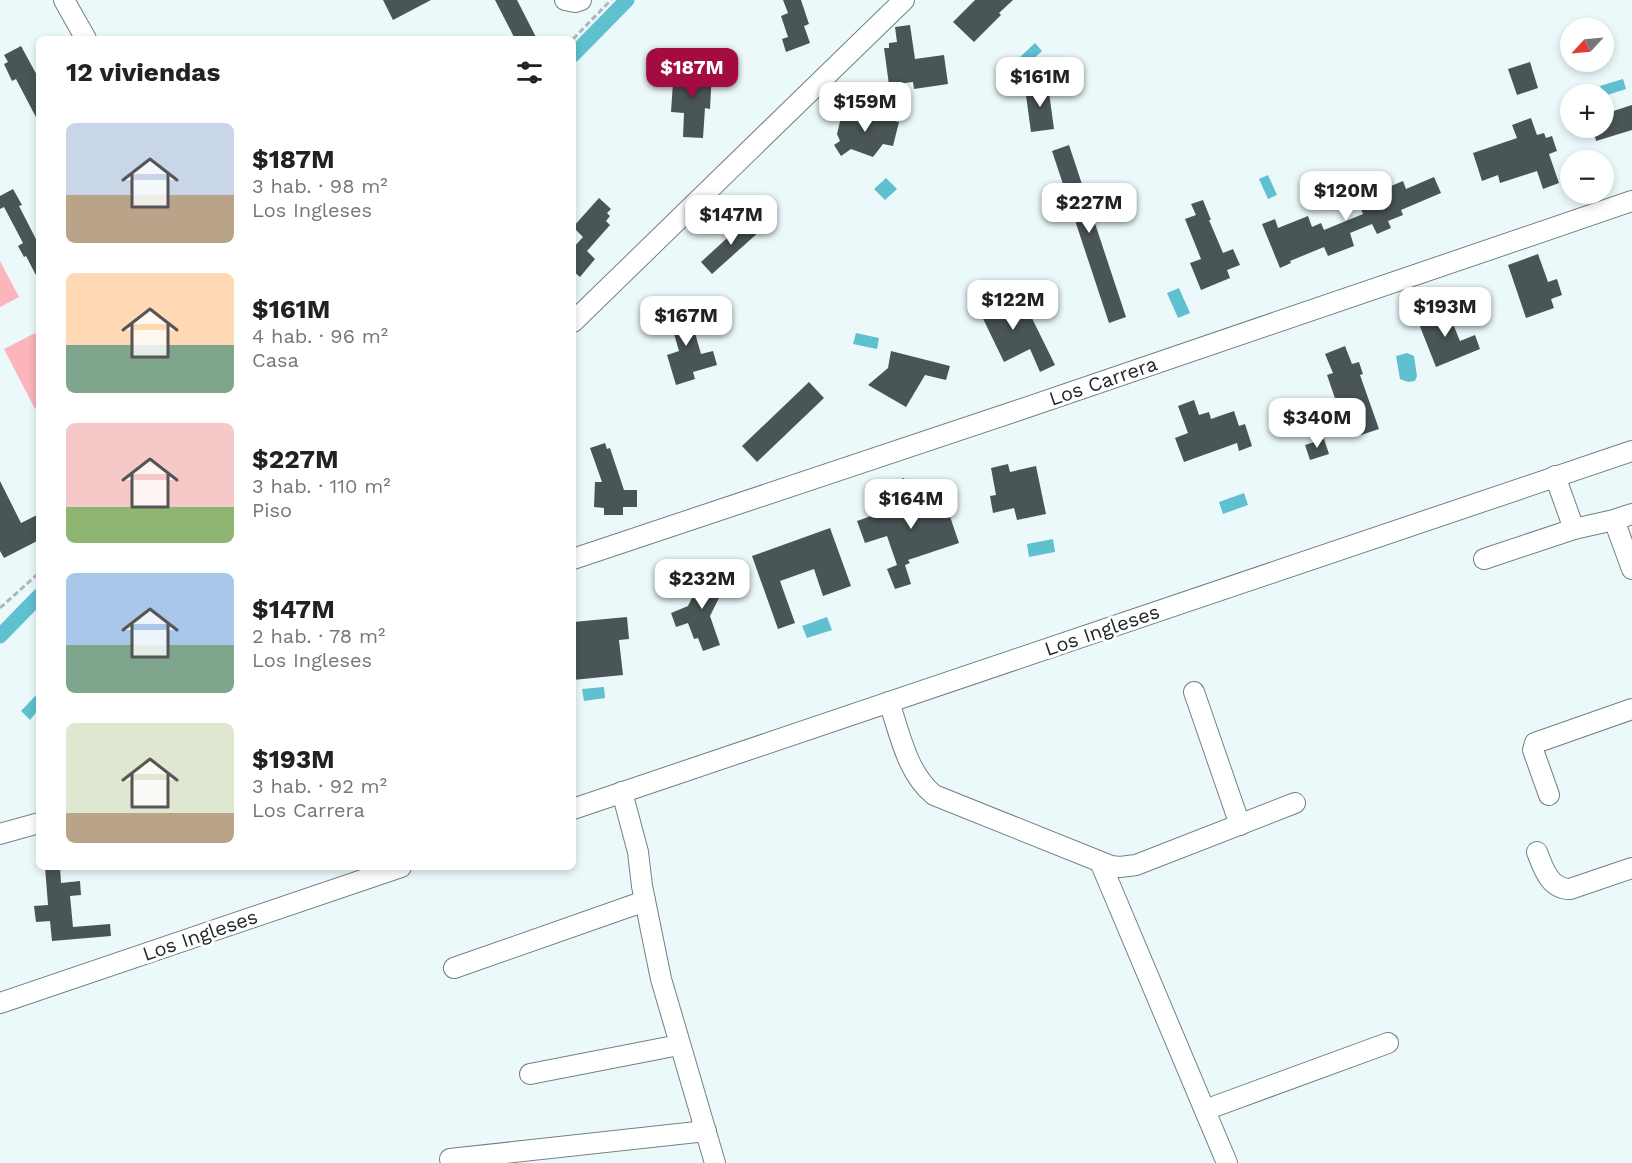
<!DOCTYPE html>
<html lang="es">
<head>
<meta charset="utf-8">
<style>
	body { margin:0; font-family:"Work Sans",sans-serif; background:#f2f2f2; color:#222; height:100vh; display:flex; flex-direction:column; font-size:22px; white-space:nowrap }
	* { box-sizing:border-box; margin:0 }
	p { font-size:20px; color:#767676 }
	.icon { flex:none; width:33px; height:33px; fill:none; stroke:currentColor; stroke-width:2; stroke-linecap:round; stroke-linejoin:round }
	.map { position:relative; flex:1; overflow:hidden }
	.panel { position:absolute; left:36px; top:36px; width:540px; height:834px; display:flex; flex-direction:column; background:#fff; border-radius:9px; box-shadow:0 3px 9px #0003 }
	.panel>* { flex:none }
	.needle { width:39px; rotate:244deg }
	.controls { position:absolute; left:1560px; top:18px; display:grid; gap:12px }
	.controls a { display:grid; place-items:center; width:54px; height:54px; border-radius:50%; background:#fff; box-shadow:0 3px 9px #0003; font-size:30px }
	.price { position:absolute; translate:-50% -51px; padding:0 14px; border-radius:12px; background:#fff; color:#222; font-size:20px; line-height:39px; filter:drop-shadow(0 2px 3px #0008) }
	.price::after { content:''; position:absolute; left:50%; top:36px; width:18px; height:14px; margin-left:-9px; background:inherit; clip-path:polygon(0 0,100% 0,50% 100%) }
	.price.on { background:#a40b41; color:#fff }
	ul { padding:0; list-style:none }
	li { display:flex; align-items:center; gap:18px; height:150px; padding:0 30px }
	li span { display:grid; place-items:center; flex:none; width:168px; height:120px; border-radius:9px; color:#555 }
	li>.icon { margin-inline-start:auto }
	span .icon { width:72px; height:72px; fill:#fffc; stroke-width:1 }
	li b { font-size:26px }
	h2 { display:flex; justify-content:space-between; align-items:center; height:72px; padding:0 30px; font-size:26px }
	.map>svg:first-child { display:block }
	.green { fill:#fcb4bd }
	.water { fill:#5fc0d0 }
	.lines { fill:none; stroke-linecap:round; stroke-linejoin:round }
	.canal { stroke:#5fc0d0; stroke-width:15 }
	.building { fill:#4a5557 }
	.minor-casing { stroke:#748083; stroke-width:22 }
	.path { stroke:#adb7b9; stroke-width:3; stroke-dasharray:6 3; stroke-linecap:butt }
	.minor { stroke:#fff; stroke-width:20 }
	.labels { text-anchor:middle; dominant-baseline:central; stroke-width:6; stroke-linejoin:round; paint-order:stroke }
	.street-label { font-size:20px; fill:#232829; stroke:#fff }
</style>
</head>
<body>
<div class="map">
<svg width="1632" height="1163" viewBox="0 0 1632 1163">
	<rect width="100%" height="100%" fill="#ecf9fb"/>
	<g class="green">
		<path d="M0,261l19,36 -19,10z"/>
		<path d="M35,333l4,8v65l-4,3 -31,-60z"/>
	</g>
	<g class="water">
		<path d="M1035,43l7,8 -15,14h-6l-2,-7z"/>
		<path d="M1623,79l3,10 -22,7 -4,-10z"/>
		<path d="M1268,175l9,20 -9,4 -9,-20z"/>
		<path d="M886,178l11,11 -12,11 -11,-11z"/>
		<path d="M1179,288l11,25 -12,5 -11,-25z"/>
		<path d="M856,333l23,5 -2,11 -24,-5z"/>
		<path d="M1407,353l7,3 3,20 -2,5 -7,1 -8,-3 -4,-23z"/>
		<path d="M1244,493l4,12 -25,9 -4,-12z"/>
		<path d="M1053,539l2,13 -26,5 -2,-13z"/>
		<path d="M827,617l5,13 -25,8 -5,-12z"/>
		<path d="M604,687l1,11 -21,3 -2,-12z"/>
		<path d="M39,692v17l-9,11 -9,-9z"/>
	</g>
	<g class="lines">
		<g class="canal">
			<path d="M573,55l54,-55"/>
			<path d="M0,636l39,-40"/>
		</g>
	</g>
	<g class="building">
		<path d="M383,0h48l-38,20z"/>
		<path d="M495,0h22l20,39h-22z"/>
		<path d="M783,0h18l8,24 -5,2 6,17 -24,9 -4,-13 6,-2 -7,-21 7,-3z"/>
		<path d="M975,0h38l-14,13 2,2 -27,27 -21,-20z"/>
		<path d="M910,25l5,34 29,-4 4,29 -34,5 -1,-7 -24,3 -5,-37h5v-5l8,-1 -2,-15z"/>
		<path d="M21,46l18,33v44l-23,-44 -4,2 -8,-17 4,-2 -4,-7z"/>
		<path d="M1530,62l8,26 -21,7 -9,-26z"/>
		<path d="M674,68l38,3 -2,38 -5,-1 -2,30 -20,-1 1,-24 -13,-1z"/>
		<path d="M1048,85l6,44 -23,3 -6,-44z"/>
		<path d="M1632,105v25l-36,11 -3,-13h11v-14z"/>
		<path d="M843,109l39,11 1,-2 16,4 -6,24 -10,-2 -10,13 -22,-8 -10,7 -7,-11 6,-4 -3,-7z"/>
		<path d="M1531,118l6,17 7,-2 2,5 6,-2 5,15 -8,3 10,29 -16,6 -6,-18 -37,12 -2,-8 -16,6 -9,-28 44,-15 -5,-13z"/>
		<path d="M1069,145l57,172 -17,6 -57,-172z"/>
		<path d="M1434,177l7,16 -40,17 2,5 -15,6 3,7 -14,6 -5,-10 -22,9 4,13 -26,10 -4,-9 -34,14 1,2 -11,5 -18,-44 13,-5 3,9 30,-12 4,11 9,-4 3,7 39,-16 -4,-10 6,-2 -5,-12 14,-6 3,8 26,-11 3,8z"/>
		<path d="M13,189l9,16 -3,1 20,39v36l-13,-25 -2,1 -6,-11 5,-3 -19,-36 -4,2v-13z"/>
		<path d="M599,198l12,11 -4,4 3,3 -4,5 4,4 -23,26 8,8 -15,18 -7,-6v-23l10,-11 -10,-10z"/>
		<path d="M1203,200l8,20h-2l14,33 10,-4 7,16 -13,5 3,8 -29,12 -11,-27 11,-4 -16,-40 11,-4 -5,-11z"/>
		<path d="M749,218l11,13 -48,43 -11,-12z"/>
		<path d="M1538,254l10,28 9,-3 5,16 -11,4 3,9 -28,10 -18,-53z"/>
		<path d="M988,289l13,26 24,-11 30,61 -15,7 -10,-23 -26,13 -32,-66z"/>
		<path d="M687,305l14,49 12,-3 4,14 -24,7 2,7 -19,6 -9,-30 12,-4 -7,-24 -6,2 -5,-16z"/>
		<path d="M1446,307l14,34 15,-6 5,14 -44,18 -19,-48z"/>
		<path d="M1345,346l7,18 7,-2 4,12 -3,1 19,54 -24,8 -12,-32 -5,2 -11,-32 6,-2 -8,-19z"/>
		<path d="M891,351l59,15 -4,14 -21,-5 -19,32 -38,-22 20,-17z"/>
		<path d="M809,382l15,16 -67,64 -15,-16z"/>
		<path d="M1194,400l5,15 10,-3 2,7 23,-8 5,15 6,-2 7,22 -13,5 -2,-8 -53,19 -9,-24 13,-5 -10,-27z"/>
		<path d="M1324,439l5,15 -19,6 -5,-15z"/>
		<path d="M605,443l2,6 3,-1 14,42h13v17h-14v8h-19v-7l-10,-1 1,-25h7l-12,-34z"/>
		<path d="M1008,464l2,8 26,-6 10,48 -29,6 -3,-12 -21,5 -3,-17 6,-1 -5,-27z"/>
		<path d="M904,478l10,25 28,-10 17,50 -51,17 2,3 -5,2 6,19 -16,5 -8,-20 10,-4 -10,-29 -22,7 -8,-22 42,-15 -8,-23z"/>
		<path d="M0,481l21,42 18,-9v26l-35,18 -4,-7z"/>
		<path d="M830,528l21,58 -28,10 -9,-27 -34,12 15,42 -17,6 -26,-73z"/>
		<path d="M709,563l15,8 -12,23 7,4 -9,18 10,29 -17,6 -5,-13 -4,1 -6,-16 -12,4 -5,-14 17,-7z"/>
		<path d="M627,617l2,22 -10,1 4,35 -50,5v-58z"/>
		<path d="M45,867h15l1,16 19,-2 1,14 -11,1 3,31 37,-3 1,12 -59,5 -2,-20 -14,1 -2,-16 14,-1z"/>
	</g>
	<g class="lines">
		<g class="minor-casing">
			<g id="minor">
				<path d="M64,0l22,39"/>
				<path d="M565,0l10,2 6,-2"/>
				<path d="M573,322l331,-322"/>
				<path d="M1555,476l19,53"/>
				<path d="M1614,520l18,49"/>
				<path d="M573,559l443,-148 616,-210"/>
				<path d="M1484,559l90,-30 40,-9 18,-6"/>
				<path d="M1194,692l46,133"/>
				<path d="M889,702c11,32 18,71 45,93l177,71 9,1 16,-2 159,-62"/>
				<path d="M622,792l16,60 4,34 19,93 54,184"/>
				<path d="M1549,795l-16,-45 2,-7 97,-34"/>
				<path d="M573,809l1059,-358"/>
				<path d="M0,834l39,-11"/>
				<path d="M1537,852c6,15 12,37 33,37l62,-21"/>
				<path d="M1101,864l126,299"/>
				<path d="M454,968l191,-67"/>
				<path d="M0,1003l401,-136"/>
				<path d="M530,1074l149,-29"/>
				<path d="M1205,1110l183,-67"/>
				<path d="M450,1159l256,-28"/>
			</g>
		</g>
		<g class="path">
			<path d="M573,39l38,-39"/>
			<path d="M0,608l39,-35"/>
		</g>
		<use href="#minor" class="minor"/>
	</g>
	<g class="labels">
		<g class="street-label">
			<text transform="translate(1103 381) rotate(-19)">Los Carrera</text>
			<text transform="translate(1102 630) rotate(-19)">Los Ingleses</text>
			<text transform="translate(200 935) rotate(-19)">Los Ingleses</text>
		</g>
	</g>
</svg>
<div class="controls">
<a><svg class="needle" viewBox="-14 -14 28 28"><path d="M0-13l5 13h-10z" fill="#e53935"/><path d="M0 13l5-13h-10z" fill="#767676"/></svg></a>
<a>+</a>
<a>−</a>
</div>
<b class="price on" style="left:692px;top:99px">$187M</b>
<b class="price" style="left:1040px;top:108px">$161M</b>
<b class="price" style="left:865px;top:133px">$159M</b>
<b class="price" style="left:1346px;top:222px">$120M</b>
<b class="price" style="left:1089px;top:234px">$227M</b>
<b class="price" style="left:731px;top:246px">$147M</b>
<b class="price" style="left:1013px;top:331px">$122M</b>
<b class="price" style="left:1445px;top:338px">$193M</b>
<b class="price" style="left:686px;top:347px">$167M</b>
<b class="price" style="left:1317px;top:449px">$340M</b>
<b class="price" style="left:911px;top:530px">$164M</b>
<b class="price" style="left:702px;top:610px">$232M</b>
<section class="panel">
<h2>12 viviendas<svg class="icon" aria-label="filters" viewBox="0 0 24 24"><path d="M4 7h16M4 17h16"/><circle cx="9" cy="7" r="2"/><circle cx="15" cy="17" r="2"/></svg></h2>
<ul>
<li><span style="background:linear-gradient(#c9d6e8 60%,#b9a48a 0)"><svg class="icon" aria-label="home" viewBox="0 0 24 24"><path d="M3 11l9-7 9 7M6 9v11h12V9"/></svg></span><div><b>$187M</b><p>3 hab. · 98 m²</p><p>Los Ingleses</p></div></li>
<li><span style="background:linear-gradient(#ffd9b3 60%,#7fa58c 0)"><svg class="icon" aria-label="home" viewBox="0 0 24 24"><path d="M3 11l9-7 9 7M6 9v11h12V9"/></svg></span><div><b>$161M</b><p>4 hab. · 96 m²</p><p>Casa</p></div></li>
<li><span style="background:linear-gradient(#f6c9c9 70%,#8fb573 0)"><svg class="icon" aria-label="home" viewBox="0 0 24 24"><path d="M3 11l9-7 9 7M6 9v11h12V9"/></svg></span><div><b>$227M</b><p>3 hab. · 110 m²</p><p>Piso</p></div></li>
<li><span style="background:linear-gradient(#a9c7e8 60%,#7fa58c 0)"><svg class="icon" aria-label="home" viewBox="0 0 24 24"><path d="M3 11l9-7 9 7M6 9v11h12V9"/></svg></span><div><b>$147M</b><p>2 hab. · 78 m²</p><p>Los Ingleses</p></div></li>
<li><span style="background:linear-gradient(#dfe7d0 75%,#b9a48a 0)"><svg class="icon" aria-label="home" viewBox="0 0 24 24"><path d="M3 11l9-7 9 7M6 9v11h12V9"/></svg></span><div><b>$193M</b><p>3 hab. · 92 m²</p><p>Los Carrera</p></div></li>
</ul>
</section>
</div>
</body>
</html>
